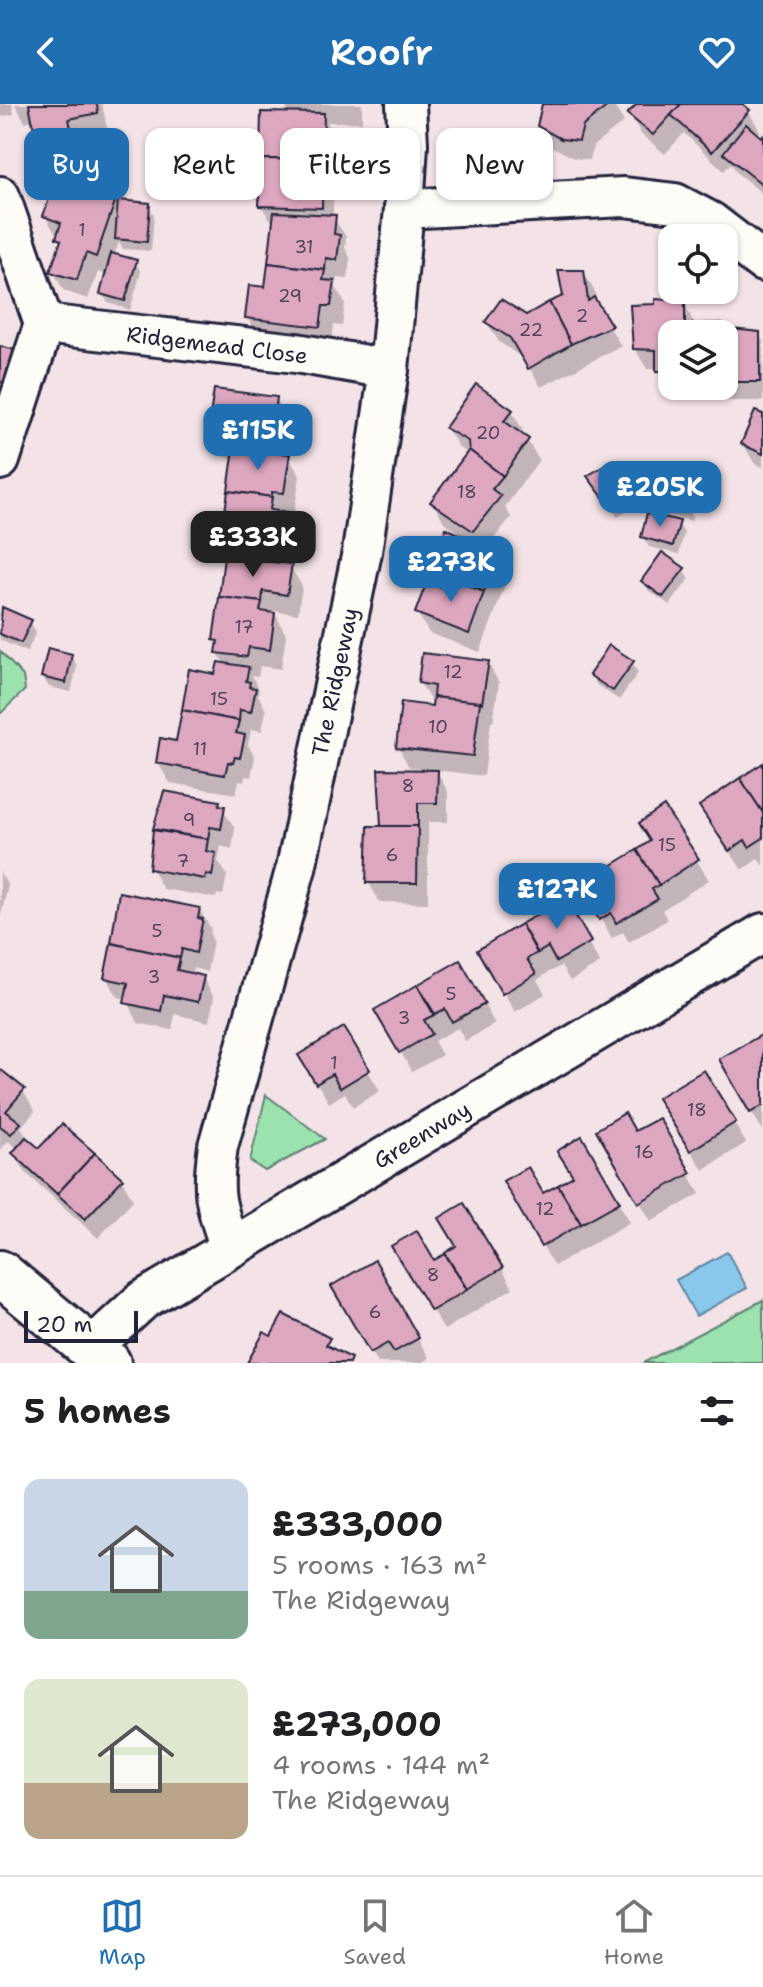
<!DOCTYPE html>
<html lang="en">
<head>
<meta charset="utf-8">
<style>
	body { margin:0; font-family:"Shantell Sans",sans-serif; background:#f6f6f6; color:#202124; height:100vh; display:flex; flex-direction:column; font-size:30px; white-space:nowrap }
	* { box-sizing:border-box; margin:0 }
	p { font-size:26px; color:#757577 }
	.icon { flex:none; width:44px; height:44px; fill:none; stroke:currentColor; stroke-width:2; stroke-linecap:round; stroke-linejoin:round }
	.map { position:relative; height:1259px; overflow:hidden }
	.panel { display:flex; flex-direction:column; background:#fff; flex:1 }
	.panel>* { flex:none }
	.hud { position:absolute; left:24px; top:24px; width:716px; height:72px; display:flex; gap:16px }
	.tools { position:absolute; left:658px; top:120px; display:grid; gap:16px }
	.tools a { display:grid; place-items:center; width:80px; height:80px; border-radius:16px; background:#fff; box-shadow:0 2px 6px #0004; font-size:40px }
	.scale { position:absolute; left:24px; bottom:20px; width:114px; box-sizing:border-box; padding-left:8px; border:4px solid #22223b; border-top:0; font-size:22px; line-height:28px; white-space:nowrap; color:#22223b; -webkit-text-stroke:6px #fdfcf7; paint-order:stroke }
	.price { position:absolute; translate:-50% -68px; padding:0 18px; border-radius:16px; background:#1f6fb2; color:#fff; font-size:26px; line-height:52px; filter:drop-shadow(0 2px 4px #0008) }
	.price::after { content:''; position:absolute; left:50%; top:48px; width:24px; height:18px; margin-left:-12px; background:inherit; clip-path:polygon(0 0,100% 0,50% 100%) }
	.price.selected { background:#222; color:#fff }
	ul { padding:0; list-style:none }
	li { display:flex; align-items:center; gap:24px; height:200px; padding:0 24px }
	li span { display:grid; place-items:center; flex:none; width:224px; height:160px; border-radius:16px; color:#555 }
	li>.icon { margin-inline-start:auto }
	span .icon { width:96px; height:96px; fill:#fffc; stroke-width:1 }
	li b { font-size:34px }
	h2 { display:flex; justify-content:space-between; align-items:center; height:96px; padding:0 24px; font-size:34px }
	.pill { padding:0 28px; border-radius:16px; background:#fff; box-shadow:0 2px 6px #0004; font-size:28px; line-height:72px }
	.pill.selected { background:#1f6fb2; color:#fff }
	header { display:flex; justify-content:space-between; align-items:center; height:104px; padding:0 24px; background:#1f6fb2; color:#fff; font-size:36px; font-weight:600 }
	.tab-bar { display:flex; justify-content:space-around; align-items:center; height:112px; border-top:2px solid #e0e0e0; background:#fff; font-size:22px; color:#757577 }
	.tab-bar a { display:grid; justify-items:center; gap:4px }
	.tab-bar .selected { color:#1f6fb2 }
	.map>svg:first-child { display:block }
	.green { fill:#9ce2af; stroke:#5f8275; stroke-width:2 }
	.water { fill:#8ac8eb; stroke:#6086a5; stroke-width:2 }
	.shadow { fill:#0003; fill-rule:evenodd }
	.building { fill:#dda7bf; stroke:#22223b; stroke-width:2 }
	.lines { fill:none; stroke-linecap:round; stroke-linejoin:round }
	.minor-casing { stroke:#22223b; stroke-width:44 }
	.major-casing { stroke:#22223b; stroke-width:50 }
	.minor { stroke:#fdfcf7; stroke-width:38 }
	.major { stroke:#fdfcf7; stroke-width:44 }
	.labels { text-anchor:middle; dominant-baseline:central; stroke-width:6; stroke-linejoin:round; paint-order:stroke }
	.number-label { font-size:18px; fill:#51435c }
	.street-label { font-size:22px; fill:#22223b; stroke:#fdfcf7 }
</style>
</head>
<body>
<header><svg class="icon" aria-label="back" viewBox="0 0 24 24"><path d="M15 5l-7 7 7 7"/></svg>Roofr<svg class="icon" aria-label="heart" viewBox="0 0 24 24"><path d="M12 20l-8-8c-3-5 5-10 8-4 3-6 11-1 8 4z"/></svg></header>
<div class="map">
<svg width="763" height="1259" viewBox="0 0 763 1259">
	<rect width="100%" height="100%" fill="#f3e2e6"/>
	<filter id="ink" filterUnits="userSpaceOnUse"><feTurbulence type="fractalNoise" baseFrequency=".0125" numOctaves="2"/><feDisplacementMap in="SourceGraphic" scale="16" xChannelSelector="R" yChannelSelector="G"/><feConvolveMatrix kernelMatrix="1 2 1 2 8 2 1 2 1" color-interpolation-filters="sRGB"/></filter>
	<g filter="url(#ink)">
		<g class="green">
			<path d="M0,547l23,25 2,14 -25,24z"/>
			<path d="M266,991l59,44 -60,32 -15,-10z"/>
			<path d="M763,1196v63h-120z"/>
		</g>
		<path class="water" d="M727,1148l20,36 -51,28 -20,-36z"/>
		<g class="shadow">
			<path d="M0,0h12l2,10 -14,3z"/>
			<path d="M15,0h87l6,29 -29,6 3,14 -33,7 -11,-20 -4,-20 -9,2z"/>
			<path d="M284,0h78v18h-35l7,13 -1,82 13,20 -1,11 5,9 -2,22 -11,-1 -1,9 9,16 -3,23 -8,-1 -3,21 -72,-9 -12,-20 20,-28 8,-63 -14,-20 29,-92z"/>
			<path d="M543,0h70l11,18 -31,24 -3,14 -16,-2 -23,-12 -12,-20z"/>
			<path d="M640,0h100l9,8 11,19 -3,4 6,3v56l-26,-21 -6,-10 -7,8 -40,-38 -19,21 -24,-20 -11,-20z"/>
			<path d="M102,79l7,12 6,2 3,5 30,3 6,10 -3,36 -28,-2 -4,-7 -5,14 21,6 6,10 -11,38 -22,-7 -6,-10 5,-18 -9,-3 -10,27 -24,-8 -11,-20 9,-27 -17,-28z"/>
			<path d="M583,168l12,20 1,12 25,42 -80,41 -17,-28 -25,-17 -12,-20 39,-5 40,-20z"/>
			<path d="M684,198l11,24 26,-1 3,6 35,3 4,7v60h-38l-6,-11h-49l-12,-21h-11l-12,-20zM672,230h52v52h-52z"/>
			<path d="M276,295l12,20 -5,36 5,1 12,20 -6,36h-2l13,23 -3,24 -28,-4 -2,9 18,2 12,20 -4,28 -24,-3 12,24 -5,34 -21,-3 -2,11 -6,-1 7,13 -1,6 8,15 -4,21 -11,-2 -3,16 7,12 -4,20 -6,-1 -1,6 -5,-1 -3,13 -66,-11 -12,-20 20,-19 47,-79 -7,-12 1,-7 -4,-7 16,-79 -9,-15 13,-87 -14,-2 -12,-20z"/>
			<path d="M512,307l11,20 -3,4 7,5 12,20 -34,47 6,10 -25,32 12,6 11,20 -29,77 -51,-19 -12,-20 25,-24 4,-10 -9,-16 27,-27 -20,-14 -11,-20 36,-48 -10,-6 -12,-20z"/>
			<path d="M763,313v50l-8,-3 -12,-20z"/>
			<path d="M595,382l30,13 6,9 -13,9z"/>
			<path d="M684,386l6,10 2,21 -29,-7 -6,-11z"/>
			<path d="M678,419l6,10 -5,21 -30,-7 -6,-10z"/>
			<path d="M683,466l6,9 -19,26 -21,-14 -5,-10z"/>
			<path d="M3,505l27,13 6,10 -9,20 -27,-12v-24z"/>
			<path d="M71,552l6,10 -6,26 -22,-5 -6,-10z"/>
			<path d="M488,559l11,20 -6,39 -2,-1 -7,55 -48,-6 12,22v30h-20v81l-48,-1 -12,-20 15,-54 37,-56v-4l-11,-1 -11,-20 36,-39 1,-5h-3l-12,-20z"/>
			<path d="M632,559l6,10 -19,27 -22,-15 -6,-10z"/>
			<path d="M763,662v100l-5,-7 -16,11 -29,-44z"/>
			<path d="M165,689l53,10 17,25 -3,21 -11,-3 -3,15 9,14 -4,20 -6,-1 -1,4 -53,-9 -12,-21 4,-38z"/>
			<path d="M664,705l45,71 -47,30 5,10 -38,22 -6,-10 -11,6 -35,-60 19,-2 56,-34z"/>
			<path d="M0,768l8,14 -8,32z"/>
			<path d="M565,798l35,61 -30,18 -9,-15 -12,6 -12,8 8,14 -30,18 -36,-61z"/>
			<path d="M199,805l12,20 -1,5 3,7 -6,31 -14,-4 -2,7 12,3 11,20 -5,24 -34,-8 -3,16 -34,-7 -11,-24 -9,-2 -12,-20z"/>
			<path d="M460,859l35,61 -30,17 -7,-13 -24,13 8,14 -30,17 -35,-62z"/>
			<path d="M343,926l37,61 -27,16 -8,-14 -16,10 -28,-47z"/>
			<path d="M763,932v95l-42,-71z"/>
			<path d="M0,967l23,20 12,20 -14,16 9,16 9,8 83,29 11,20 -35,38 -72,-65 -12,-20 4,-4 -10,-8 -8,9z"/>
			<path d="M703,968l43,71 -43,27 -32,-51z"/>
			<path d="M659,1016l41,74 -49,27 -52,-90 36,3z"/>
			<path d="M582,1035l48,83 -76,44 -48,-84 36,14 33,-19z"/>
			<path d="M447,1151l55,14 11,19 -69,42 -38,-63 27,-5z"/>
			<path d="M375,1159l54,95 -8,5h-43l-44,-77z"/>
		</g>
		<g class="building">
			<path d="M29,0h68l1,9 -29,6 3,14 -36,7z"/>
			<path d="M542,0h68l-27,22 -4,15 -18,-2 -24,-13z"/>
			<path d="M637,0h44l-28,31 -26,-21z"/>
			<path d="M681,0h62l7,6 -38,42 -41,-37z"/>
			<path d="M261,8l63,1 -1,47 -63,-1z"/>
			<path d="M746,20l15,13 2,-2v50l-40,-32z"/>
			<path d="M260,55l63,1 -1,48 -63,-2z"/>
			<path d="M60,63l44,15 -3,8 16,6 -21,61 -10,-4 -9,27 -27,-8 11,-32 -5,-2 5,-15 -18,-7z"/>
			<path d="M118,96l32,3 -3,39 -32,-3z"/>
			<path d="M274,108l62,3 -2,19 6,1 -3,25 -11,-2 -1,12 -57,-7z"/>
			<path d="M111,149l26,7 -12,41 -25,-7z"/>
			<path d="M268,159l57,7 -2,10 12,1 -4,25h-8l-3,21 -75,-9 4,-33 16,2z"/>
			<path d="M558,166h26l4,31 6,-4 18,29 -41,18 -22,-42 14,-6z"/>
			<path d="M501,195l25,16 23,-13 22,42 -43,25 -18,-31 -25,-16z"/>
			<path d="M655,195l30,2v28h7v5h-20v37h-16v-21l-23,-1 -3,-44 25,-1z"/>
			<path d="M722,219v5l38,4v50h-36v-48h-32v-10z"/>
			<path d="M0,242l26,7 -9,33 -17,-4z"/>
			<path d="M476,280l37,26 -9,11 25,18 -26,37 -34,-26 -1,-9 -23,-13z"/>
			<path d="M214,285l63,8 -6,48 -64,-9z"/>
			<path d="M755,307l8,3v40l-22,-10z"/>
			<path d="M234,344l56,6 -6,39 -12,-1v5l-44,-6z"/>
			<path d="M469,346l34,26 -11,13 9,7 -28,35 -43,-29z"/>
			<path d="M604,362l23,32 -16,10 -24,-32z"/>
			<path d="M686,384l1,24 -32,-8 -2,-15z"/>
			<path d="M228,387l44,6 -2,13 25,3 -4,26 -28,-3 -2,15 -41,-6z"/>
			<path d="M647,409l33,8 -7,25 -32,-9z"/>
			<path d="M446,424l53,25 -15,39 -39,-16 3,-8 -13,-5z"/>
			<path d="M662,448l23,16 -22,29 -22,-16z"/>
			<path d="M224,453l68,7 -5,31 -24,-4 -1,11 -43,-5z"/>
			<path d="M445,472l39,16 -15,42 -54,-21 12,-32 14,6z"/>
			<path d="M219,493l43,5 -2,9 15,2 -5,37 -21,-3 -2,10 -31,-4 2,-12 -5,-1z"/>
			<path d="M2,503l30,13 -11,23 -21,-9z"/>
			<path d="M609,541l25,16 -21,30 -24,-16z"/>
			<path d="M48,544l24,6 -6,29 -25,-6z"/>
			<path d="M422,549l67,8 -7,42 -49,-6 1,-11 -16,-3z"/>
			<path d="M218,558l31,5 -3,14 4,1 -1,5 7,1 -5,24 -11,-2 -1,11 -57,-11 7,-41 26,5z"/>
			<path d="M433,593l47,5 -7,54 -77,-8 5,-46 31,4z"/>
			<path d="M182,606l57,11 -3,12 9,2 -5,23 -5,-1 -2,6 -5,-1 -3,13 -69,-12 4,-25 16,3z"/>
			<path d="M763,659v50l-23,-35z"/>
			<path d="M378,665l60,1 -1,33h-19v23h-37z"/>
			<path d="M740,674l23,35v25l-14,9 -4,-7 -16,11 -30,-45z"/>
			<path d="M164,687l56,10 -1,4 6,1 -4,23 -11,-2 -2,12 -55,-10z"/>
			<path d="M664,702l35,53 -40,26 -22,-35 13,-9 -11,-18z"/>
			<path d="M368,722h50l-1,57h-51z"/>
			<path d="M153,726l55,9 -2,12 10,2 -4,23 -6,-2 -1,5 -56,-10z"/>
			<path d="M637,746l22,35 -7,4 6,10 -42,24 -5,-10 -12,7 -24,-42 17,-11 5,7z"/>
			<path d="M119,788l81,16 -2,10 5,1 -7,34 -14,-4 -2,9 -69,-15z"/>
			<path d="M566,795l25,43 -35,20 -8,-15 -10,6 -17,-29z"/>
			<path d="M521,820l16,29 -10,6 9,15 -34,20 -25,-44z"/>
			<path d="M111,839l69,15 -3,12 27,6 -6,26 -34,-7 -3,16 -37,-8 4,-20 -24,-5z"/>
			<path d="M460,856l25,44 -33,18 -7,-13 -10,5 -18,-29z"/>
			<path d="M417,881l17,30 -10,5 8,14 -33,19 -25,-43z"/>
			<path d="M344,923l26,43 -30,18 -8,-14 -16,10 -18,-29z"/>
			<path d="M763,930v71l-13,8 -31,-54z"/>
			<path d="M0,965l25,20 -19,22 15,12 -10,11 -11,-8z"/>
			<path d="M704,966l32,52 -46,29 -33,-53z"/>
			<path d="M625,1009l10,18 24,-13 32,55 -53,30 -42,-73z"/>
			<path d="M62,1020l33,29 -38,41 -45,-41 14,-16 13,11z"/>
			<path d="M582,1032l38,66 -39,22 -23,-39 15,-9 -16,-25z"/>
			<path d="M95,1049l28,26 -38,40 -28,-25z"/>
			<path d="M528,1063l15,26 15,-8 23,39 -40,23 -38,-66z"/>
			<path d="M464,1099l39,65 -36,21 -22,-36 11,-7 -17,-28z"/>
			<path d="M417,1127l17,29 11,-6 22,36 -36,21 -40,-65z"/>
			<path d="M375,1156l44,78 -25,14 -6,-9 -18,10 -39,-67z"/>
			<path d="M283,1210l47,24 -4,7 25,13 -2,5h-102l17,-31 7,4z"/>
		</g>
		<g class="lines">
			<g class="minor-casing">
				<g id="minor">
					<path d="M0,92l44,128"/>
					<path d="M404,105l220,-12 51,6 36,19 52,40"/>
					<path d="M0,356l44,-136 252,29 93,16"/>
					<path d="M230,1144c-15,-44 -19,-54 -12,-102l78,-278 66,-316 27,-183 15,-160 4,-65 -2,-40"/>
					<path d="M90,1245l53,-49 620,-367"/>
				</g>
			</g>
			<g class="major-casing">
				<path id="major" d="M0,1169l108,90"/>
			</g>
			<use href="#minor" class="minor"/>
			<use href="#major" class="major"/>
		</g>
	</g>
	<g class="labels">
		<g class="number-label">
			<text x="82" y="126">1</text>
			<text x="304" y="143">31</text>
			<text x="290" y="192">29</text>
			<text x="582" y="212">2</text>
			<text x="531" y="226">22</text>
			<text x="488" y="329">20</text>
			<text x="467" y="388">18</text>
			<text x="244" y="523">17</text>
			<text x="453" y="568">12</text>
			<text x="219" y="595">15</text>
			<text x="438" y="623">10</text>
			<text x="200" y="645">11</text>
			<text x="408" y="682">8</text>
			<text x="189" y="716">9</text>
			<text x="667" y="741">15</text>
			<text x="392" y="751">6</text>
			<text x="183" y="757">7</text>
			<text x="157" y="827">5</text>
			<text x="154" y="873">3</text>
			<text x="451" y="890">5</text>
			<text x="404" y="914">3</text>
			<text x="334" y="959">1</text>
			<text x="697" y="1006">18</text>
			<text x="644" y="1048">16</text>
			<text x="545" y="1105">12</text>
			<text x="433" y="1171">8</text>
			<text x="375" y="1208">6</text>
		</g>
		<g class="street-label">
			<text transform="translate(217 241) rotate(7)">Ridgemead Close</text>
			<text transform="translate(335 578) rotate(-78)">The Ridgeway</text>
			<text transform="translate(422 1031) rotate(-31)">Greenway</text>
		</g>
	</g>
</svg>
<div class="tools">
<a><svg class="icon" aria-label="locate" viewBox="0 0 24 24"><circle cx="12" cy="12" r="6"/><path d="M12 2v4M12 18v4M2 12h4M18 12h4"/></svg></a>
<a><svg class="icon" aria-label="layers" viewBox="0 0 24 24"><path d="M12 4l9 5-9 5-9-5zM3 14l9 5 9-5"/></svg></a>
</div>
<div class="scale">20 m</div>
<b class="price" style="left:258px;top:368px">£115K</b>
<b class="price" style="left:660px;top:425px">£205K</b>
<b class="price selected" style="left:253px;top:475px">£333K</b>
<b class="price" style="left:451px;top:500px">£273K</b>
<b class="price" style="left:557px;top:827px">£127K</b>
<div class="hud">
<a class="pill selected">Buy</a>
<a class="pill">Rent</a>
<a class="pill">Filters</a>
<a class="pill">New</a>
</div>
</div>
<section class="panel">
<h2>5 homes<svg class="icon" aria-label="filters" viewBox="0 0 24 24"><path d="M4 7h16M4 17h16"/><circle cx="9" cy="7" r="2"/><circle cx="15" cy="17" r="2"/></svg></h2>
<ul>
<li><span style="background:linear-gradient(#c9d6e8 70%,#7fa58c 0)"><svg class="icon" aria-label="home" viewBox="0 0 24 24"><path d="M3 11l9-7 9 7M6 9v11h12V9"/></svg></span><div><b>£333,000</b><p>5 rooms · 163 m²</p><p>The Ridgeway</p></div></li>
<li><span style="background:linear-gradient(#dfe7d0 65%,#b9a48a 0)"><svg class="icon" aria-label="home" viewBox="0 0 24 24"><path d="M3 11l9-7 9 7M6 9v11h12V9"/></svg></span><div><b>£273,000</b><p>4 rooms · 144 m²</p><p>The Ridgeway</p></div></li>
</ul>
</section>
<nav class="tab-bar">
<a class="selected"><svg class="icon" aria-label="map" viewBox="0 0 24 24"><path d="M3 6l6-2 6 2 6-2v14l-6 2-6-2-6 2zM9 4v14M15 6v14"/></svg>Map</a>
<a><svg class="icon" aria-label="saved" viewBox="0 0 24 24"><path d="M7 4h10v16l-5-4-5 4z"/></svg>Saved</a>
<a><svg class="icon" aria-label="home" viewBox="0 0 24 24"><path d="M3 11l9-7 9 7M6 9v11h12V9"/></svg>Home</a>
</nav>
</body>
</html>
